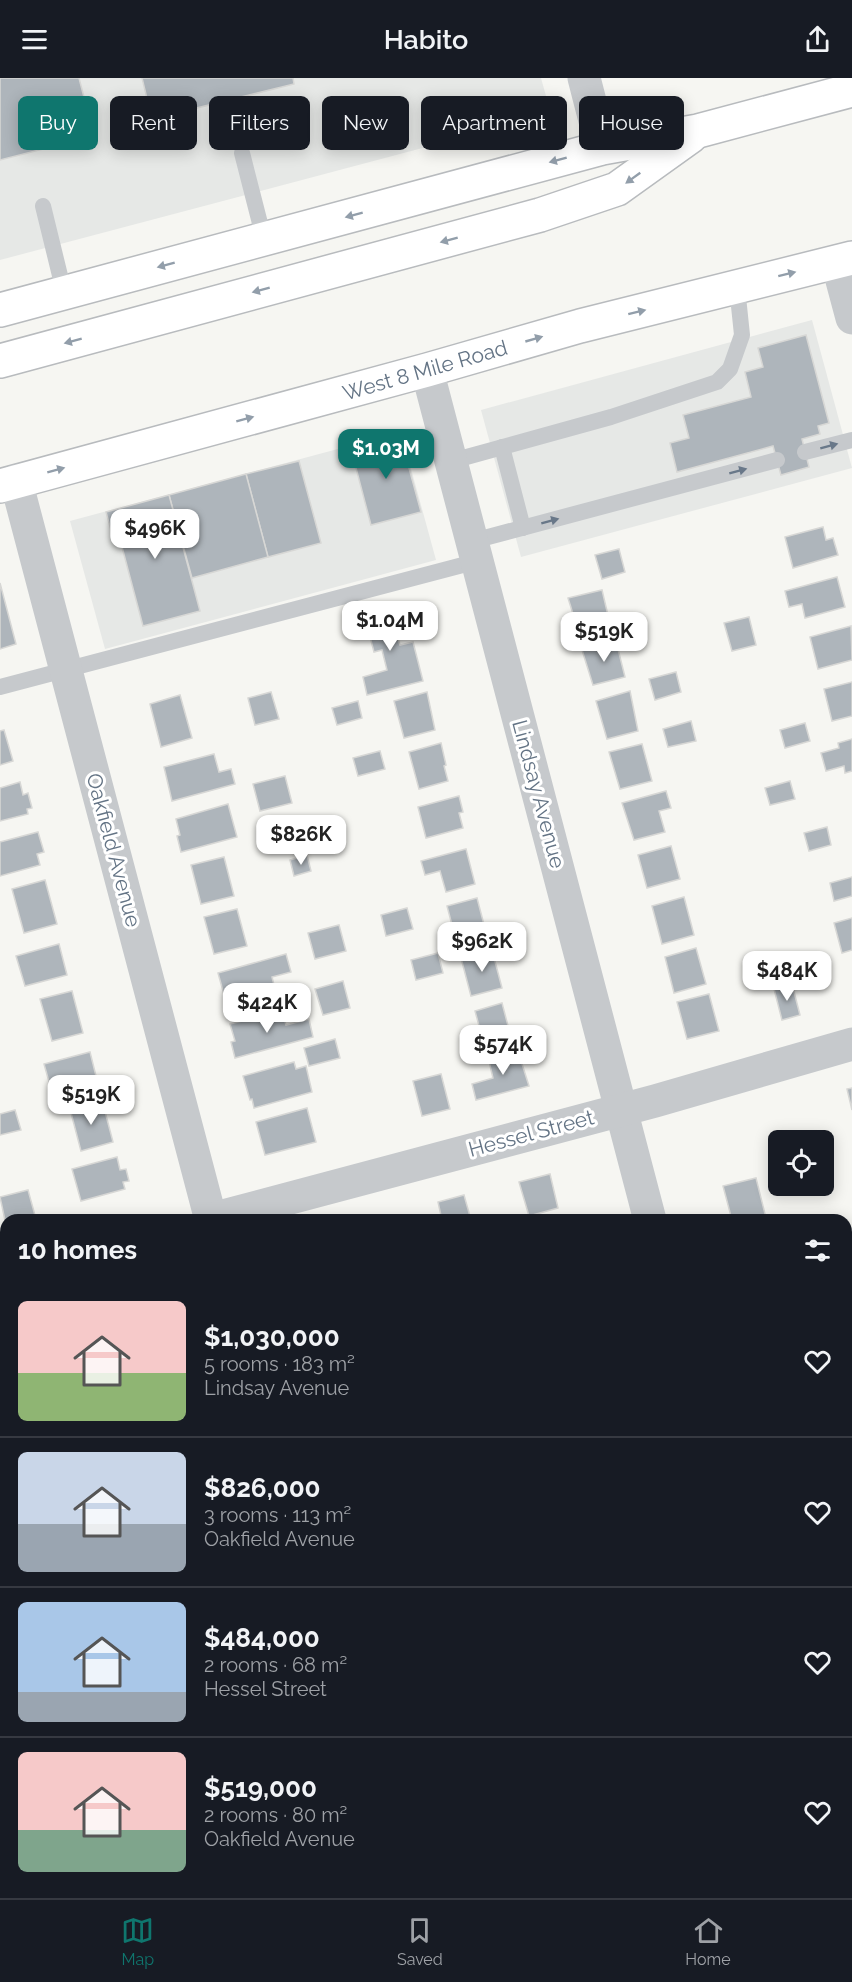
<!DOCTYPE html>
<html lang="en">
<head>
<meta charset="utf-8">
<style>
	body { margin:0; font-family:Raleway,sans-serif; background:#20242c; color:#f1f3f6; height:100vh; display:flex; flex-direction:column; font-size:22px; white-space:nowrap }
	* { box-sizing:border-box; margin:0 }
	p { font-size:20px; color:#9ea1a6 }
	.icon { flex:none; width:33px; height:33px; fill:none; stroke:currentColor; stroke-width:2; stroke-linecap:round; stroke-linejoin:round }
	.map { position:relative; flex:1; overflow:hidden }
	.drawer { position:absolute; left:0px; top:1136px; width:852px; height:686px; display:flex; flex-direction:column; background:#171b24; border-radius:18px 18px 0 0; box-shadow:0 3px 15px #0003 }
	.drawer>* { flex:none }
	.guide { position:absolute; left:18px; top:18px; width:816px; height:54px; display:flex; gap:12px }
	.tools { position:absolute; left:768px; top:1052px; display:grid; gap:12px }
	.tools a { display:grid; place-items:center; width:66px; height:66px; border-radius:9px; background:#171b24; box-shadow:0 3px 15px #0003; font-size:30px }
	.price { position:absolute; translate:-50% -51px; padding:0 14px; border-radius:12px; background:#fff; color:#222; font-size:20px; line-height:39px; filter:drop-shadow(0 2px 3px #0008) }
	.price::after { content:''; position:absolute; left:50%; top:36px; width:18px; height:14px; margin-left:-9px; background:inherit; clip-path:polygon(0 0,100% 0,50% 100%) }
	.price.active { background:#0f766e; color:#fff }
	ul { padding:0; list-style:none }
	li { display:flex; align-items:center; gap:18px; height:150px; padding:0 18px }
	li+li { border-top:2px solid #363941 }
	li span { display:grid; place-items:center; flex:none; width:168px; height:120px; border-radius:9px; color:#555 }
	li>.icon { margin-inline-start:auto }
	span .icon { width:72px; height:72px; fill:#fffc; stroke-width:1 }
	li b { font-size:26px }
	h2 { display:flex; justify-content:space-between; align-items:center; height:72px; padding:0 18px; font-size:26px }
	.tag { padding:0 21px; border-radius:9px; background:#171b24; box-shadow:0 3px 15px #0003; font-size:21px; line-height:54px }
	.tag.active { background:#0f766e; color:#fff }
	header { display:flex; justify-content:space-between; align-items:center; height:78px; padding:0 18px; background:#171b24; font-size:27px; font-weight:600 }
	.tab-bar { display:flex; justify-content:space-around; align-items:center; height:84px; border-top:2px solid #363941; background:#171b24; font-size:16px; color:#9ea1a6 }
	.tab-bar a { display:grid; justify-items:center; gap:3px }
	.tab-bar .active { color:#0f766e }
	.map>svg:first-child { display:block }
	.built { fill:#e6e8e6 }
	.building { fill:#aeb5bb; stroke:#d7d7d5; stroke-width:1.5 }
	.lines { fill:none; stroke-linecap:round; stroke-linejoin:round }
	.trunk-casing { stroke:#b8bbbe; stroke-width:36 }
	.service { stroke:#c6c9cc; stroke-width:16 }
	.minor { stroke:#c6c9cc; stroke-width:33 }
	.trunk { stroke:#fff; stroke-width:33 }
	.oneway { fill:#929eaa }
	.oneway2 { fill:#697889 }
	.labels { text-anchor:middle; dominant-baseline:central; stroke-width:6; stroke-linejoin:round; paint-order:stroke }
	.street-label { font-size:21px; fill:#647485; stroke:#fff }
</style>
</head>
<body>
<header><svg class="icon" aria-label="menu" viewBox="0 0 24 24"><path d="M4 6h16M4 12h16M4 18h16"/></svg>Habito<svg class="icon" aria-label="share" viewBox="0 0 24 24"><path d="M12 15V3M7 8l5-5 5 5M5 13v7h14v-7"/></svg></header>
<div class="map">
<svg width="852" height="1820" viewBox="0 0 852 1820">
	<rect width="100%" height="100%" fill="#f6f6f2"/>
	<g class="built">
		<path d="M0,0h541l10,36 -551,146z"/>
		<path d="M812,242l40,148 -331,89 -40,-147z"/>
		<path d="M401,354l35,128 -331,89 -35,-128z"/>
	</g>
	<g class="building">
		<path d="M0,0h79l15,58 -94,24z"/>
		<path d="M142,0h151l1,6 -142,35z"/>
		<path d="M806,257l23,88 -11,3 2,8 -18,5 7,28 -28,8 -8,-29 -96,26 -7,-29 19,-5 -6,-23 68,-18 -6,-25 18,-5 -5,-19z"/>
		<path d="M400,357l21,77 -50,13 -20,-76z"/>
		<path d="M299,383l22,82 -53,14 -22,-83z"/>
		<path d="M246,396l22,83 -76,21 -23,-83z"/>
		<path d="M169,417l31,116 -57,15 -25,-94 -6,2 -6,-22z"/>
		<path d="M823,449l3,13 7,-2 5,17 -45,13 -8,-31z"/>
		<path d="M619,471l6,23 -23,7 -7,-24z"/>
		<path d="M837,499l8,30 -40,11 -3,-14 -13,3 -4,-16z"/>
		<path d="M0,505l16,61 -16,5z"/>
		<path d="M602,512l9,38 -31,8 -12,-38z"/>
		<path d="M391,524l8,29 -3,1 4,13 13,-3 10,39 -56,14 -4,-18 24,-7 -5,-20 -8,2 -11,-42z"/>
		<path d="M749,539l7,28 -24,6 -8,-28z"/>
		<path d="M851,548l1,34 -34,9 -8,-32z"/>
		<path d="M616,563l9,36 -32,8 -11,-35z"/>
		<path d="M676,594l5,20 -26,8 -6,-21z"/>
		<path d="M852,604v34l-20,5 -8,-32z"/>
		<path d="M630,613l8,40 -31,8 -11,-38z"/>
		<path d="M271,614l8,27 -24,6 -7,-27z"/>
		<path d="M427,614l8,38 -31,8 -10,-37z"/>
		<path d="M180,617l12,43 -31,9 -11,-43z"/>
		<path d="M358,623l4,17 -25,7 -5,-17z"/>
		<path d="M691,643l5,20 -28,6 -5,-18z"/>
		<path d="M805,645l5,18 -25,7 -5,-18z"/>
		<path d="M4,652l9,31 -13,4v-34z"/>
		<path d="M852,661v32l-7,2 -1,-7 -18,5 -5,-18 18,-5 -1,-5z"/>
		<path d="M441,665l5,22 -2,1 4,15 -29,8 -10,-37z"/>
		<path d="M642,666l10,37 -32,8 -11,-37z"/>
		<path d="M380,673l5,18 -27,7 -5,-18z"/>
		<path d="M214,676l5,18 12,-3 4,15 -63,17 -8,-34z"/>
		<path d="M285,698l7,27 -32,8 -7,-27z"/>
		<path d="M790,703l5,18 -25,6 -5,-17z"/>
		<path d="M20,704l3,13 5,-2 4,15 -5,1 1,5 -28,7v-33z"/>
		<path d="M666,713l5,17 -12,3 6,21 -31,8 -12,-37z"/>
		<path d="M459,718l4,16 -4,1 4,15 -37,10 -8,-31z"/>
		<path d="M228,726l9,33 -56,15 -4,-16 3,-1 -4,-16z"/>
		<path d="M827,749l4,18 -22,6 -5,-18z"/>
		<path d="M38,754l6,20 -7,2 3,11 -40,11v-34z"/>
		<path d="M671,768l9,33 -33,9 -9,-33z"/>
		<path d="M466,771l9,35 -29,8 -6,-21 -15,4 -4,-14z"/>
		<path d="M307,777l4,16 -17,5 -4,-16z"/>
		<path d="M224,779l10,39 -33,8 -10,-39z"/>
		<path d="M852,799v19l-18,5 -4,-18z"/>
		<path d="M45,802l12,44 -33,9 -12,-44z"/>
		<path d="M684,819l10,38 -32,9 -10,-38z"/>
		<path d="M477,820l10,38 -30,8 -10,-38z"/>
		<path d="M407,830l6,21 -27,7 -5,-21z"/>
		<path d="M237,831l10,37 -33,8 -10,-37z"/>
		<path d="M852,840v32l-10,3 -8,-30z"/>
		<path d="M339,847l7,26 -31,8 -7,-26z"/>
		<path d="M59,866l8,31 -42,11 -9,-30z"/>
		<path d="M696,870l10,36 -32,9 -9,-36z"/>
		<path d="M492,872l10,38 -31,8 -10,-38z"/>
		<path d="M438,875l5,20 -27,7 -5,-20z"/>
		<path d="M286,876l5,18 -19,5 3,12 -49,13 -8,-29z"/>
		<path d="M343,903l7,27 -27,7 -8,-26z"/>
		<path d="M792,906l8,31 -18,5 -8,-31z"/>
		<path d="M72,913l11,42 -31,8 -12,-42z"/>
		<path d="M709,916l10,37 -32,8 -10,-37z"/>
		<path d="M502,925l10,38 -27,7 -10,-37z"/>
		<path d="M282,933l4,14 23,-6 4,18 -78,21 -4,-16 4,-1 -5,-17z"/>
		<path d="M335,961l5,19 -31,8 -5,-18z"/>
		<path d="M517,970l12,38 -53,14 -4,-16 21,-6 -5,-21z"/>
		<path d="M90,974l8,32 -45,12 -9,-32z"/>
		<path d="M294,984l2,7 10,-3 6,26 -58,16 -2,-9 -2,1 -7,-24z"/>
		<path d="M441,996l9,35 -28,7 -9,-35z"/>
		<path d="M852,1010v22l-5,-21z"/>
		<path d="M102,1022l11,42 -32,9 -11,-42z"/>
		<path d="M307,1030l9,34 -51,13 -9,-33z"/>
		<path d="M15,1032l6,20 -21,5v-21z"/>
		<path d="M117,1079l3,13 6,-1 3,12 -6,1 2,7 -44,12 -9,-32z"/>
		<path d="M550,1096l8,34 -29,8 -10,-34z"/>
		<path d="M756,1100l10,40 -34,2 -9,-34z"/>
		<path d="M28,1112l8,29 -30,1v5l-6,-28z"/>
		<path d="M464,1117l7,25h-29l-4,-18z"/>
		<path d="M852,1172v22l-6,1v-21z"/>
		<path d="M0,1240l6,22 -6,2z"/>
		<path d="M850,1459l2,10v31l-6,1v-41z"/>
		<path d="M852,1512v42l-6,2v-42z"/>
		<path d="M852,1570v36l-6,-26v-9z"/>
		<path d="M0,1632l3,13 3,-1v19l-6,2z"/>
		<path d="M6,1681v41l-6,1v-40z"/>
		<path d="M23,1815h33v1l-17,4h-14z"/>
		<path d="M126,1815l1,5h-29l-1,-4z"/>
	</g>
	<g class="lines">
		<g class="trunk-casing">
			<g id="trunk">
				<path d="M0,232l602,-162 96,-17 154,-41"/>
				<path d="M0,283l540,-146 77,-26 74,-53"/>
				<path d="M0,408l427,-116 153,-44 272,-68"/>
			</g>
		</g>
		<g class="service">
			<path d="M242,75l22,86"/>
			<path d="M43,128l21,86"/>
			<path d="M502,369l21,81"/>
			<path d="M805,374l47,-12"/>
			<path d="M452,383l159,-44 106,-35 13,-13 12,-34 -5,-48"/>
			<path d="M473,463l304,-81"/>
			<path d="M0,609l478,-126"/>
		</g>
		<g class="minor">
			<path d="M584,0l18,70"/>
			<path d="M837,184l15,56"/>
			<path d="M427,292l223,850"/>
			<path d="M16,403l195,739"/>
			<path d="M208,1142l447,-119 197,-57"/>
			<path d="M0,1197l6,-1"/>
			<path d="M388,1815l1,5"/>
			<path d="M824,1815l2,5"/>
		</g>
		<use href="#trunk" class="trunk"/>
	</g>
	<defs><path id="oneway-solid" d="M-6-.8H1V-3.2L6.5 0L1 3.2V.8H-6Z" transform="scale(1.5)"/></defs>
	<g class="oneway">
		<use href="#oneway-solid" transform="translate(558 82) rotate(165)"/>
		<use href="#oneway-solid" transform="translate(633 100) rotate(144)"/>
		<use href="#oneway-solid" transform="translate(354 137) rotate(165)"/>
		<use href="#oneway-solid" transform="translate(449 162) rotate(165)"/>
		<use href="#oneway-solid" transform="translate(166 187) rotate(165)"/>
		<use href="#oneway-solid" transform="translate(787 196) rotate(-14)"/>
		<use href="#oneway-solid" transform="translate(261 212) rotate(165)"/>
		<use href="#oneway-solid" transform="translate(637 234) rotate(-14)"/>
		<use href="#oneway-solid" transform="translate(534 261) rotate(-16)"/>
		<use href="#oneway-solid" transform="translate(73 263) rotate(165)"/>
		<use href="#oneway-solid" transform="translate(245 341) rotate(-15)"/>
		<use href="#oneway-solid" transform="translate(56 392) rotate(-15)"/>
	</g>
	<g class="oneway2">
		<use href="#oneway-solid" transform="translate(829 368) rotate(-15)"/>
		<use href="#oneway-solid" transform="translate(738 393) rotate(-15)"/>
		<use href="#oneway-solid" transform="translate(550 443) rotate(-15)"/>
	</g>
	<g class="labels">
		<g class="street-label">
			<text transform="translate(425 292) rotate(-16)">West 8 Mile Road</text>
			<text transform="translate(539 716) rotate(75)">Lindsay Avenue</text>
			<text transform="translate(114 772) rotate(75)">Oakfield Avenue</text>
			<text transform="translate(531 1055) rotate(-15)">Hessel Street</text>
		</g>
	</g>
</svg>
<div class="tools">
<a><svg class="icon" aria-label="locate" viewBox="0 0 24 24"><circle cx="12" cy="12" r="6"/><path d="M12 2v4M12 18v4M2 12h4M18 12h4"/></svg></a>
</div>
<b class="price active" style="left:386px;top:402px">$1.03M</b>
<b class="price" style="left:155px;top:482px">$496K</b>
<b class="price" style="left:390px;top:574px">$1.04M</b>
<b class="price" style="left:604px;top:585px">$519K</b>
<b class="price" style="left:301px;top:788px">$826K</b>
<b class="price" style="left:482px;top:895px">$962K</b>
<b class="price" style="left:787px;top:924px">$484K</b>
<b class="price" style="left:267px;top:956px">$424K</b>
<b class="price" style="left:503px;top:998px">$574K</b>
<b class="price" style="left:91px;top:1048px">$519K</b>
<div class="guide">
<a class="tag active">Buy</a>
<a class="tag">Rent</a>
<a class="tag">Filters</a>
<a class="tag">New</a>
<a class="tag">Apartment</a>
<a class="tag">House</a>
</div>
<section class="drawer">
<h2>10 homes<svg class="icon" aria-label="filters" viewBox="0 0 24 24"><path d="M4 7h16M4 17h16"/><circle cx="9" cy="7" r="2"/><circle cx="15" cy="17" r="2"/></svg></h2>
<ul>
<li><span style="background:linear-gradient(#f6c9c9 60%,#8fb573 0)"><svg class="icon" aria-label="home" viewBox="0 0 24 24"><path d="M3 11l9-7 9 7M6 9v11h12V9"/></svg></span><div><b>$1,030,000</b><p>5 rooms · 183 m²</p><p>Lindsay Avenue</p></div><svg class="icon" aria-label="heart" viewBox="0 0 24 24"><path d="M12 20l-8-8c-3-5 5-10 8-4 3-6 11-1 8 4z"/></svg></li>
<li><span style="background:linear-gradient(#c9d6e8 60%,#9aa5b1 0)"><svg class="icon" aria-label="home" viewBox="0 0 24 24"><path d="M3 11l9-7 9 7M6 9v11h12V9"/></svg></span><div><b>$826,000</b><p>3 rooms · 113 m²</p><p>Oakfield Avenue</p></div><svg class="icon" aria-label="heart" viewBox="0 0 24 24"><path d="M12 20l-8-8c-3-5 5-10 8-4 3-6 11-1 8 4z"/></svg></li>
<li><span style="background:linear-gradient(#a9c7e8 75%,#9aa5b1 0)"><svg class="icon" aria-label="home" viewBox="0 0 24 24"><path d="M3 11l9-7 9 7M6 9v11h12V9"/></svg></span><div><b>$484,000</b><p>2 rooms · 68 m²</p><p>Hessel Street</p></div><svg class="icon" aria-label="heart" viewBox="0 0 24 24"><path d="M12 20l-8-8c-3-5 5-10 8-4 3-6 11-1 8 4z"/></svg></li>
<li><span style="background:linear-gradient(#f6c9c9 65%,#7fa58c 0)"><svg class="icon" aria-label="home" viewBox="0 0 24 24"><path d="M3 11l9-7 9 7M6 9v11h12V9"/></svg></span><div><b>$519,000</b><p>2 rooms · 80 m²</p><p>Oakfield Avenue</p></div><svg class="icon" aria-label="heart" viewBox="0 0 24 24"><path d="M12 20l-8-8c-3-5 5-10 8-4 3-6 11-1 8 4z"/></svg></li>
</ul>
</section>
</div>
<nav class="tab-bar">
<a class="active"><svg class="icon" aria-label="map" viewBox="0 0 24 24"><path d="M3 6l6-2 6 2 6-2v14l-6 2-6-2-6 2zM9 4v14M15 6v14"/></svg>Map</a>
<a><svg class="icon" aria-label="saved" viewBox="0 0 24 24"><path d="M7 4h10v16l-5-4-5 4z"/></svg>Saved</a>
<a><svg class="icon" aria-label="home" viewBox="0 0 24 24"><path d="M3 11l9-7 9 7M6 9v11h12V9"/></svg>Home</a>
</nav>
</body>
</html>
